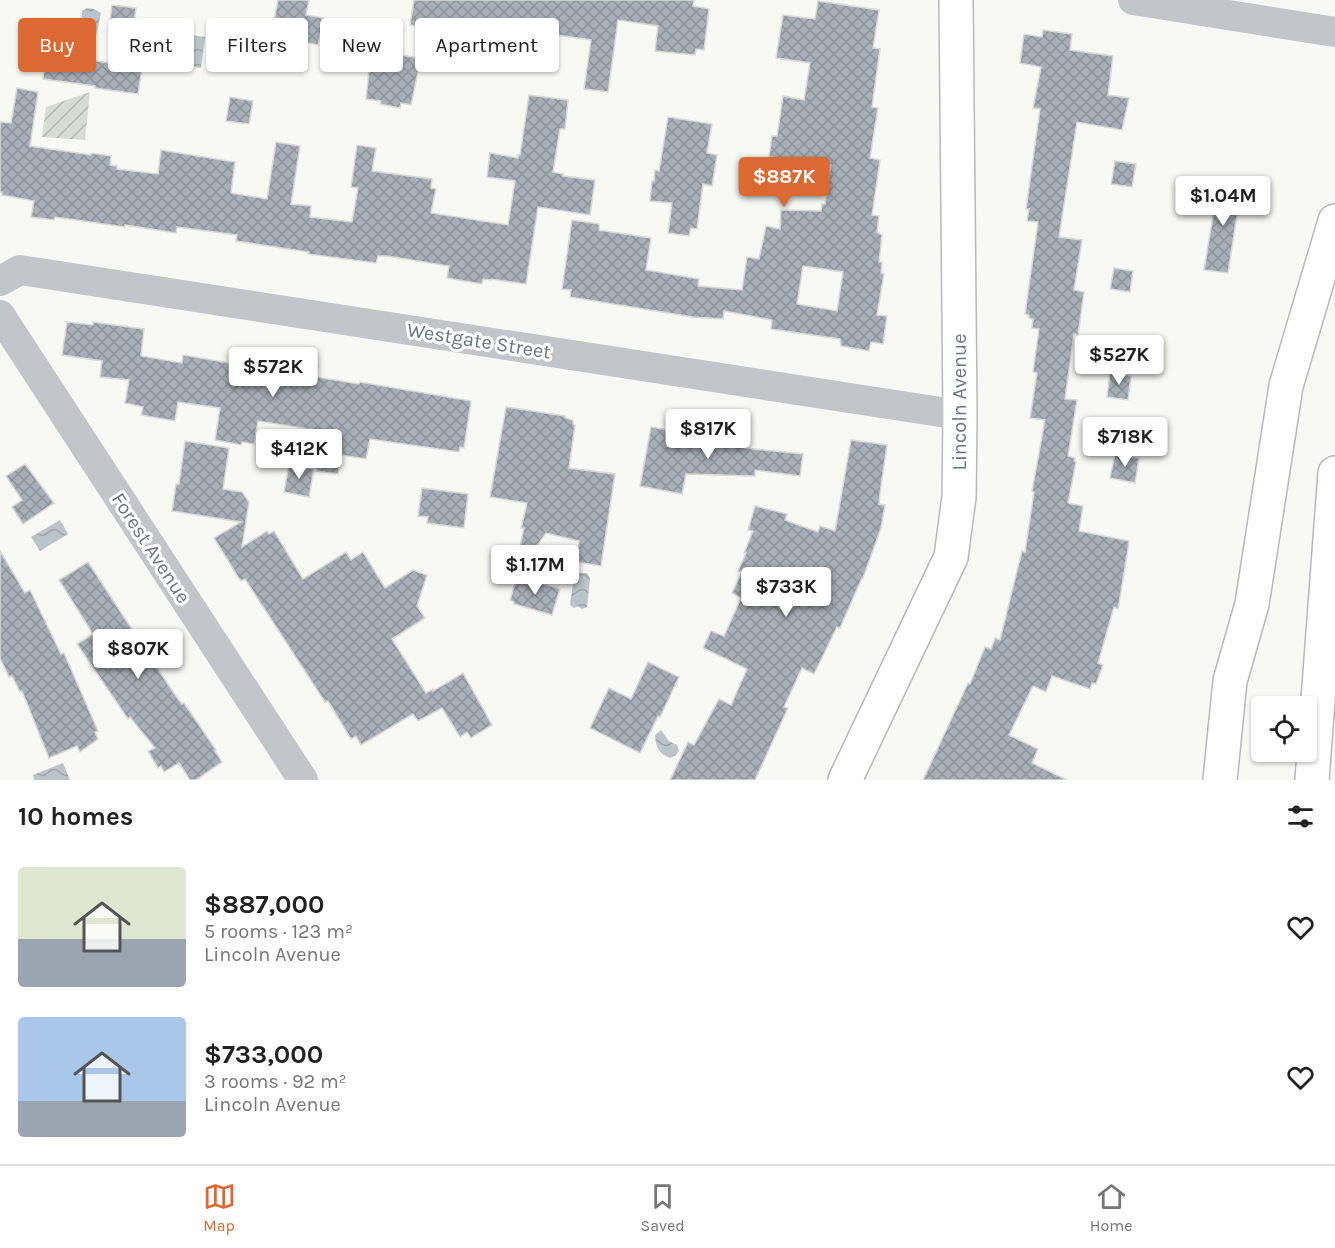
<!DOCTYPE html>
<html lang="en">
<head>
<meta charset="utf-8">
<style>
	body { margin:0; font-family:Karla,sans-serif; background:#f6f6f6; color:#222; height:100vh; display:flex; flex-direction:column; font-size:22px; white-space:nowrap }
	* { box-sizing:border-box; margin:0 }
	p { font-size:20px; color:#767676 }
	.icon { flex:none; width:33px; height:33px; fill:none; stroke:currentColor; stroke-width:2; stroke-linecap:round; stroke-linejoin:round }
	.map { position:relative; height:780px; overflow:hidden }
	.sheet { display:flex; flex-direction:column; background:#fff; flex:1 }
	.sheet>* { flex:none }
	.guide { position:absolute; left:18px; top:18px; width:600px; height:54px; display:flex; gap:12px }
	.tools { position:absolute; left:1251px; top:696px; display:grid; gap:12px }
	.tools a { display:grid; place-items:center; width:66px; height:66px; border-radius:6px; background:#fff; box-shadow:0 2px 4px #0004; font-size:30px }
	.price { position:absolute; translate:-50% -51px; padding:0 14px; border-radius:6px; background:#fff; color:#222; font-size:20px; line-height:39px; filter:drop-shadow(0 2px 3px #0008) }
	.price::after { content:''; position:absolute; left:50%; top:36px; width:18px; height:14px; margin-left:-9px; background:inherit; clip-path:polygon(0 0,100% 0,50% 100%) }
	.price.current { background:#dc6931; color:#fff }
	ul { padding:0; list-style:none }
	li { display:flex; align-items:center; gap:18px; height:150px; padding:0 18px }
	li span { display:grid; place-items:center; flex:none; width:168px; height:120px; border-radius:6px; color:#555 }
	li>.icon { margin-inline-start:auto }
	span .icon { width:72px; height:72px; fill:#fffc; stroke-width:1 }
	li b { font-size:26px }
	h2 { display:flex; justify-content:space-between; align-items:center; height:72px; padding:0 18px; font-size:26px }
	.chip { padding:0 21px; border-radius:6px; background:#fff; box-shadow:0 2px 4px #0004; font-size:21px; line-height:54px }
	.chip.current { background:#dc6931; color:#fff }
	.menu { display:flex; justify-content:space-around; align-items:center; height:84px; border-top:2px solid #e0e0e0; background:#fff; font-size:16px; color:#767676 }
	.menu a { display:grid; justify-items:center; gap:3px }
	.menu .current { color:#dc6931 }
	.map>svg:first-child { display:block }
	.garden { fill:url(#garden-furrows) }
	.water { fill:url(#water-waves) }
	.building { fill:url(#building-cross-hatch); stroke:#d9dad8; stroke-width:1.5; fill-rule:evenodd }
	.lines { fill:none; stroke-linecap:round; stroke-linejoin:round }
	.major-casing { stroke:#b5b9bd; stroke-width:36 }
	.highway-casing { stroke:#b5b8bc; stroke-width:36 }
	.minor { stroke:#c2c5c9; stroke-width:30 }
	.major { stroke:#fff; stroke-width:33 }
	.highway { stroke:#fff; stroke-width:33 }
	.labels { text-anchor:middle; dominant-baseline:central; stroke-width:6; stroke-linejoin:round; paint-order:stroke }
	.street-label { font-size:20px; fill:#687585; stroke:#fff }
</style>
</head>
<body>
<div class="map">
<svg width="1335" height="780" viewBox="0 0 1335 780">
	<defs>
		<pattern id="garden-furrows" width="10" height="10" patternUnits="userSpaceOnUse" patternTransform="scale(1.5)"><rect width="10" height="10" fill="#d7ddd5"/><path d="M-1 1l2-2M0 10L10 0M9 11l2-2" fill="none" stroke="#b2b8b2"/></pattern>
		<pattern id="water-waves" width="16" height="10" patternUnits="userSpaceOnUse" patternTransform="scale(1.5)"><rect width="16" height="10" fill="#bbc4c9"/><path d="M0 5q4-4 8 0t8 0" fill="none" stroke="#9ca4a9"/></pattern>
		<pattern id="building-cross-hatch" width="8" height="8" patternUnits="userSpaceOnUse" patternTransform="scale(1.5)"><rect width="8" height="8" fill="#a8afb6"/><path d="M0 0l8 8M0 8l8-8" fill="none" stroke="#8d939a"/></pattern>
	</defs>
	<rect width="100%" height="100%" fill="#f8f8f5"/>
	<path class="garden" d="M90,92l-5,48 -43,-3 4,-30z"/>
	<g class="water">
		<path d="M87,8l7,1 7,4 -5,23v10l-7,5 -9,-2 2,-38z"/>
		<path d="M189,35l16,2 -4,31 -16,-2z"/>
		<path d="M60,520l8,14 -28,17 -9,-14z"/>
		<path d="M578,573h9l3,5 -3,29 -5,2 -4,-3 -4,2 -4,-3 4,-30z"/>
		<path d="M661,730l8,11 8,4 2,6 -3,4 -6,3c-12,-5 -14,-11 -15,-23z"/>
		<path d="M63,763l7,17h-36l-1,-5z"/>
	</g>
	<g class="building">
		<path d="M278,0h31l-3,15 18,3 -6,27 -47,-9z"/>
		<path d="M414,0h280l-1,6 16,3 -5,41 -8,-1 -1,6 -40,-4 3,-25 -40,-6 -10,72 -24,-3 7,-49 -62,-9 -1,6 -23,-4 -5,32 -25,-3 4,-26 -69,-11z"/>
		<path d="M818,1l61,9 -6,38 7,1 -8,58 6,1 -8,50 10,2 -8,55 7,1 -2,16 5,3 -3,27h3l-1,11 3,1 -7,41 10,1 -4,28 -12,-2 -2,9 -28,-5 -1,-7 -69,-10 1,-9 -48,-9 -1,8 -30,-2 -123,-20 1,-7 -9,-1 10,-69 27,4v6l52,8 -5,32 53,9 -1,7 44,4 5,-33 12,2 7,-33 14,3 1,-19 40,1 1,-7h3l6,-39 -62,-8 3,-21h5l6,-40 21,4 6,-37 -34,-5 7,-43 32,4zM803,266l40,6 -6,39 -40,-7z"/>
		<path d="M112,5l24,3 -3,22 -24,-2z"/>
		<path d="M1043,30l29,4 -2,16 43,6 -5,39 21,3 -7,32 -45,-8 -18,115 23,3 -8,50 10,2 -6,43 -4,-1 -9,65 12,1 -9,56 7,2 -1,3 2,1 -8,41 15,3 -4,25 50,10 -1,8 -10,60 -4,-2 -16,56 5,2 -7,19 -4,-1 -2,6 -38,-13 -6,16 -13,-6 -24,49 29,14 -6,14 35,17h-144l45,-97 2,1 15,-37 6,2 4,-11 5,2 22,-89 3,1 9,-60 -2,-1 13,-71 -15,-2 7,-45 -4,-1 6,-43 -7,-1 1,-9 -4,-1v-3l-4,-1 13,-92 -11,-1 2,-12h-3l14,-100 -7,-1 8,-41 -21,-4 4,-29 18,3z"/>
		<path d="M241,32l23,4 -4,22 -22,-3z"/>
		<path d="M371,51l50,7 -10,47 -10,-2 -1,5 -20,-4 1,-3 -15,-2z"/>
		<path d="M46,53l96,15 -4,26 -43,-6v-2l-52,-7z"/>
		<path d="M17,88l21,4 -8,54 61,9v-2l20,3 -1,9 7,1v3l41,5 3,-24 74,12 -4,31 36,6 9,-57 24,4 -9,58 20,2 -1,11 42,5 6,-34 -7,-1 6,-42 19,3 -4,23 60,8 -1,9 5,1 -5,24 77,12 7,-44 -28,-4 3,-24 28,5v-3h2l9,-60 39,5 -3,29h-5l-7,43 10,2v2l32,4 -5,35 -52,-8 -12,77 -35,-5v1l-8,-1 -1,5 -35,-6 2,-12 -62,-10h-9l-2,7 -68,-9 1,-2 -73,-11 1,-6 -60,-8 -1,6 -51,-8v2l-70,-10 -1,3 -23,-3 3,-16 -32,-6v-3h-2v-70l11,1z"/>
		<path d="M230,97l23,4 -4,23 -23,-3z"/>
		<path d="M668,117l44,7 -5,29 10,2 -5,31 -9,-2 -6,45 -6,-1 -2,8 -21,-3 4,-30 -22,-2 2,-20h2l1,-11 4,1z"/>
		<path d="M1115,161l21,3 -4,23 -21,-3z"/>
		<path d="M1219,180l23,3 -14,90 -24,-3z"/>
		<path d="M1114,268l19,3 -3,21 -20,-3z"/>
		<path d="M67,322l26,3v-3l51,7 -3,27 41,7 1,-8 112,19 2,-12 21,3 -2,12 43,7 1,-2 111,19 -7,47 -4,-1 -1,5 -89,-13 -4,20 -25,-4 -3,19 -22,-3 7,-40 -65,-10 -4,23 -12,-2 -1,3 -26,-5 5,-32 -42,-6 -3,19 -34,-6 2,-8 -18,-4 4,-23 -29,-3 2,-16 -40,-6z"/>
		<path d="M1110,372l21,4 -3,24 -21,-3z"/>
		<path d="M506,407l59,9v2l8,2v4l2,1 -6,43 46,6 -14,92 -25,-4 3,-21 -33,-8 -33,46 11,-51h-3l6,-25 -37,-6z"/>
		<path d="M651,427l25,4 -2,10h36l9,-9 19,1v8h8l-1,7 58,6 -3,22 -45,-6v6l-69,-2 -4,20 -42,-8z"/>
		<path d="M851,440l36,5 -7,48 -1,11 6,1 -4,23 -18,50h-1l-22,50 -3,-1 -23,47 -12,-6 -18,39 4,1 -33,72h-85l18,-38 6,3 25,-46 12,6 16,-36 -44,-21 8,-17 13,5 17,-38 -9,-5 10,-21 -4,-1 8,-18h-2l9,-22 -5,-1 7,-24 32,8 -2,6 33,12 2,-6 15,5z"/>
		<path d="M185,441l44,7 -6,41 19,3 7,10 -7,45 25,-16 2,3 5,-3 29,48 43,-27 5,8 12,-8 22,36 28,-18 14,5 -10,31 8,12 -33,21 34,54 7,-4v2l30,-18 29,52 -21,13 -4,-6 -7,5 -18,-29 -24,13 -5,-7 -52,31 -5,-9 -5,3 -23,-38 -3,1 -80,-123 -4,2 -3,-4 -24,-39 27,-16 -69,-11 4,-27h3z"/>
		<path d="M1115,454l24,4 -4,25 -25,-5z"/>
		<path d="M25,464l29,39 -31,21 -11,-17 10,-7 -16,-24z"/>
		<path d="M289,464l25,5 -5,28 -25,-5z"/>
		<path d="M422,488l46,6 -4,34 -37,-5 1,-6 -10,-1z"/>
		<path d="M0,551l25,42 5,-3 31,64 3,-1 34,78 -3,1 3,7 -18,13 -3,-6 -28,12 -27,-67 -2,1 -8,-16 -3,1 -9,-19z"/>
		<path d="M88,562l85,130 9,12 2,-1 32,47 -1,1 7,11 -26,18h-6l-11,-17 -15,9 -3,-6 -3,2 -10,-17 7,-3 -25,-31 -2,2 -51,-75 16,-10 -34,-54z"/>
		<path d="M517,576l43,13 -8,26 -38,-11v-2l-4,-2z"/>
		<path d="M648,662l31,15 -19,40 -2,-1 -18,37 -50,-25 19,-40 22,11z"/>
	</g>
	<g class="lines">
		<g class="major-casing">
			<path id="major" d="M845,780l106,-223 8,-60 1,-82 -4,-415"/>
		</g>
		<g class="highway-casing">
			<g id="highway">
				<path d="M1220,780l10,-99 22,-77 34,-218 49,-165"/>
				<path d="M1312,780l23,-307"/>
			</g>
		</g>
		<g class="minor">
			<path d="M1133,0l202,32"/>
			<path d="M0,281l20,-11 940,145"/>
			<path d="M0,315l303,465"/>
		</g>
		<use href="#major" class="major"/>
		<use href="#highway" class="highway"/>
	</g>
	<g class="labels">
		<g class="street-label">
			<text transform="translate(479 341) rotate(9)">Westgate Street</text>
			<text transform="translate(959 402) rotate(-90)">Lincoln Avenue</text>
			<text transform="translate(151 548) rotate(57)">Forest Avenue</text>
		</g>
	</g>
</svg>
<div class="tools">
<a><svg class="icon" aria-label="locate" viewBox="0 0 24 24"><circle cx="12" cy="12" r="6"/><path d="M12 2v4M12 18v4M2 12h4M18 12h4"/></svg></a>
</div>
<b class="price current" style="left:784px;top:208px">$887K</b>
<b class="price" style="left:1223px;top:227px">$1.04M</b>
<b class="price" style="left:1119px;top:386px">$527K</b>
<b class="price" style="left:273px;top:398px">$572K</b>
<b class="price" style="left:708px;top:460px">$817K</b>
<b class="price" style="left:1125px;top:468px">$718K</b>
<b class="price" style="left:299px;top:480px">$412K</b>
<b class="price" style="left:535px;top:596px">$1.17M</b>
<b class="price" style="left:786px;top:618px">$733K</b>
<b class="price" style="left:138px;top:680px">$807K</b>
<div class="guide">
<a class="chip current">Buy</a>
<a class="chip">Rent</a>
<a class="chip">Filters</a>
<a class="chip">New</a>
<a class="chip">Apartment</a>
</div>
</div>
<section class="sheet">
<h2>10 homes<svg class="icon" aria-label="filters" viewBox="0 0 24 24"><path d="M4 7h16M4 17h16"/><circle cx="9" cy="7" r="2"/><circle cx="15" cy="17" r="2"/></svg></h2>
<ul>
<li><span style="background:linear-gradient(#dfe7d0 60%,#9aa5b1 0)"><svg class="icon" aria-label="home" viewBox="0 0 24 24"><path d="M3 11l9-7 9 7M6 9v11h12V9"/></svg></span><div><b>$887,000</b><p>5 rooms · 123 m²</p><p>Lincoln Avenue</p></div><svg class="icon" aria-label="heart" viewBox="0 0 24 24"><path d="M12 20l-8-8c-3-5 5-10 8-4 3-6 11-1 8 4z"/></svg></li>
<li><span style="background:linear-gradient(#a9c7e8 70%,#9aa5b1 0)"><svg class="icon" aria-label="home" viewBox="0 0 24 24"><path d="M3 11l9-7 9 7M6 9v11h12V9"/></svg></span><div><b>$733,000</b><p>3 rooms · 92 m²</p><p>Lincoln Avenue</p></div><svg class="icon" aria-label="heart" viewBox="0 0 24 24"><path d="M12 20l-8-8c-3-5 5-10 8-4 3-6 11-1 8 4z"/></svg></li>
</ul>
</section>
<nav class="menu">
<a class="current"><svg class="icon" aria-label="map" viewBox="0 0 24 24"><path d="M3 6l6-2 6 2 6-2v14l-6 2-6-2-6 2zM9 4v14M15 6v14"/></svg>Map</a>
<a><svg class="icon" aria-label="saved" viewBox="0 0 24 24"><path d="M7 4h10v16l-5-4-5 4z"/></svg>Saved</a>
<a><svg class="icon" aria-label="home" viewBox="0 0 24 24"><path d="M3 11l9-7 9 7M6 9v11h12V9"/></svg>Home</a>
</nav>
</body>
</html>
